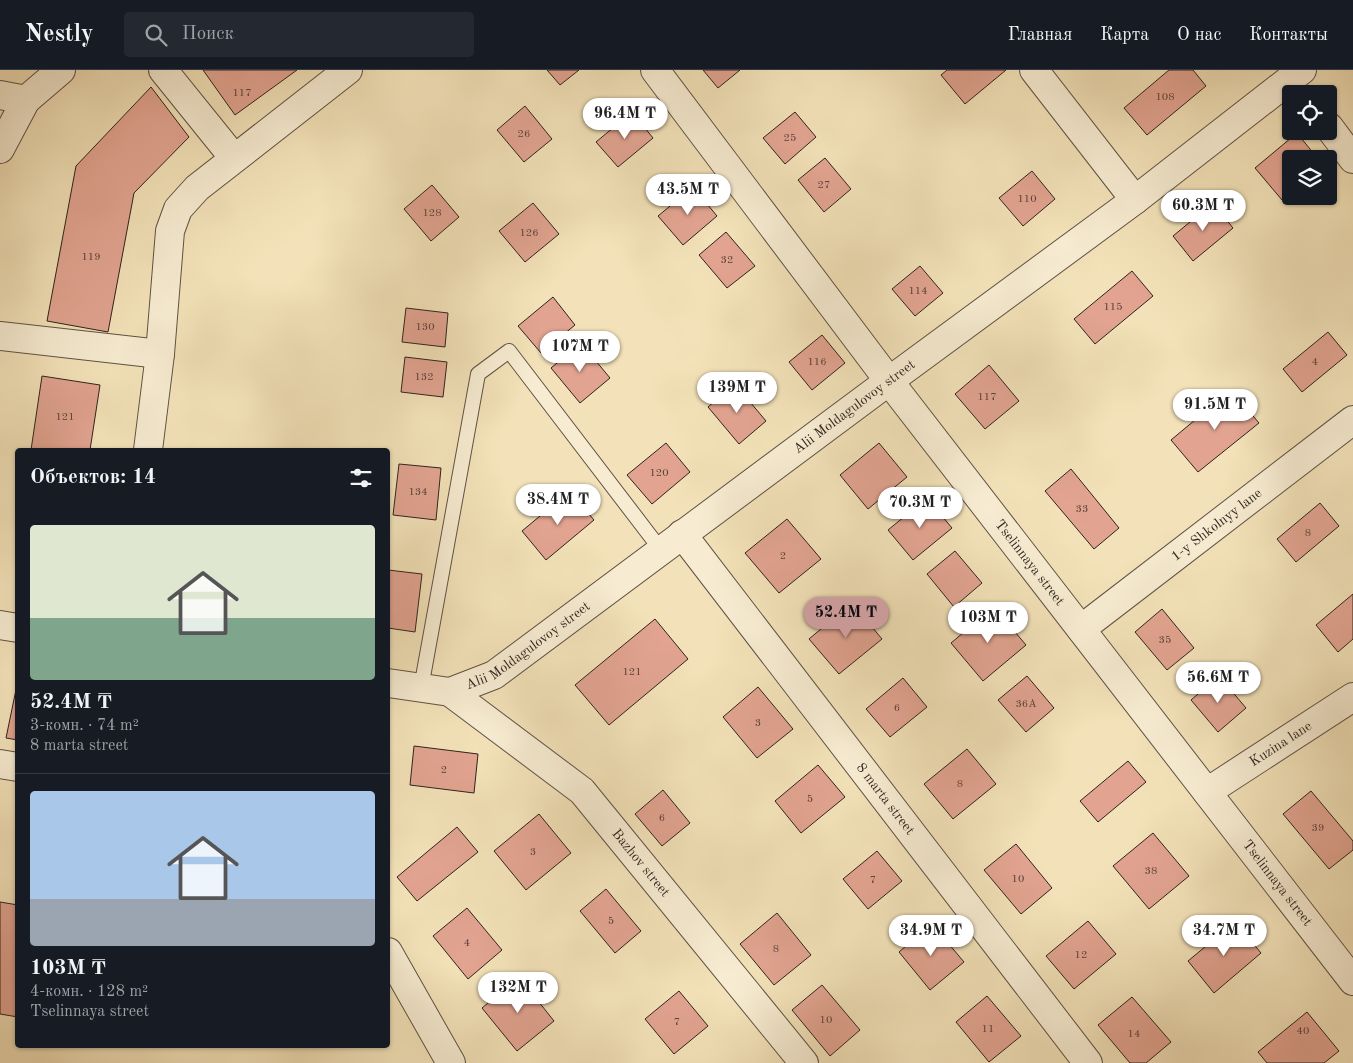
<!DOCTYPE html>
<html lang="ru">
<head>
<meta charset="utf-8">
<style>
	body { margin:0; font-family:"Old Standard TT",serif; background:#242831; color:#f1f3f6; height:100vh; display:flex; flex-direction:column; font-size:19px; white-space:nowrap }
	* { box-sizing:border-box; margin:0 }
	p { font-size:16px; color:#9ea1a6 }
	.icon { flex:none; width:28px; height:28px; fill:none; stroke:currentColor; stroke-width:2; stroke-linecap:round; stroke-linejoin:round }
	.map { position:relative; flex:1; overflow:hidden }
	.drawer { position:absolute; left:15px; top:378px; width:375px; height:600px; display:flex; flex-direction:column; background:#171b24; border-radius:5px; box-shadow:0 1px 4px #0004 }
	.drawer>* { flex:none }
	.tools { position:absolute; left:1282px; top:15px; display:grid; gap:10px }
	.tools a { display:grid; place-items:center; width:55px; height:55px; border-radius:5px; background:#171b24; box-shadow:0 1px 4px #0004; font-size:25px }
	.price { position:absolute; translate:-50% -42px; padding:0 11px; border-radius:18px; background:#fff; color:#222; font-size:16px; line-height:32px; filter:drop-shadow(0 1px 2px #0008) }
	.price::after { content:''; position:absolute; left:50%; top:30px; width:15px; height:11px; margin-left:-8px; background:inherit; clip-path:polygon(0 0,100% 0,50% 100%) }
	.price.on { background:#c59692; color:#111 }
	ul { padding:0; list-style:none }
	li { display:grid; align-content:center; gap:10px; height:265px; padding:0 15px }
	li+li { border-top:1px solid #363941 }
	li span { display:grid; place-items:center; height:155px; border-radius:5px; color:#555 }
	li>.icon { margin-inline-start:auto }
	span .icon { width:90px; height:90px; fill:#fffc; stroke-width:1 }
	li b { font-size:21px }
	h2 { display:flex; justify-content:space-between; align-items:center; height:60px; padding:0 15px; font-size:21px }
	header { display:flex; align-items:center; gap:30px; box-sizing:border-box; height:70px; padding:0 25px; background:#171b24; border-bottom:1px solid #363941 }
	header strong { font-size:24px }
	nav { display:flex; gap:28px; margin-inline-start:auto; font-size:18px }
	.search { width:350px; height:45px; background:#242831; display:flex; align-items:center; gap:12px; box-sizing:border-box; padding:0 18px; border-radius:5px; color:#9ea1a6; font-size:19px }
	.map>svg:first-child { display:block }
	.building { fill:#e2a491; stroke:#2e221d }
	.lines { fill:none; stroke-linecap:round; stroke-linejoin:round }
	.lane-casing { stroke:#5f5244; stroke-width:16 }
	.street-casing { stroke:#5f5244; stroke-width:30 }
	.lane { stroke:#f7ecd2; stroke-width:14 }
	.street { stroke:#f7ecd2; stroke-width:28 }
	.labels { text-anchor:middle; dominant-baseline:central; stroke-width:4; stroke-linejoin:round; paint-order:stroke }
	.number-label { font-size:11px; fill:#5b423a }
	.street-label { font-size:14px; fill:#2e221d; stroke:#f7ecd2 }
</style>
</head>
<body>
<header>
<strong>Nestly</strong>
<div class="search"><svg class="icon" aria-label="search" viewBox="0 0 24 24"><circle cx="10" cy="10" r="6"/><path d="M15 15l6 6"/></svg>Поиск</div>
<nav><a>Главная</a><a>Карта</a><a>О нас</a><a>Контакты</a></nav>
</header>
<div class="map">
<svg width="1353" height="993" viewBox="0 0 1353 993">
	<rect width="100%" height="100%" fill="#f3e2b9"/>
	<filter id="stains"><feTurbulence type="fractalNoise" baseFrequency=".004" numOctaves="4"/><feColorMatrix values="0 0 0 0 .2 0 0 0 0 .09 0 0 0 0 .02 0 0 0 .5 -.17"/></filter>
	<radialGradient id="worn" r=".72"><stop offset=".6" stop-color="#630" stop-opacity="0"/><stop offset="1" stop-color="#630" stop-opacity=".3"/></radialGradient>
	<g class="building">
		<path d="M203,0h94l-62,45z"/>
		<path d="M547,0h32l-19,15z"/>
		<path d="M703,0h37l-22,18z"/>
		<path d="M947,0h59l-41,34 -24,-29z"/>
		<path d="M1169,0h24l13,16 -59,49 -23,-27z"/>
		<path d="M151,17l38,50 -55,56 -26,139 -61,-11 29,-155z"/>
		<path d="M525,36l27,33 -28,23 -27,-32z"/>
		<path d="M632,42l21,26 -35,29 -22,-25z"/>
		<path d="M795,42l21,25 -31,27 -22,-26z"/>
		<path d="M1297,63l21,26h-27v33l-9,8 -27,-32z"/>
		<path d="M825,88l26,31 -27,23 -26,-32z"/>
		<path d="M1032,101l23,28 -32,27 -24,-28z"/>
		<path d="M432,115l27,32 -28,24 -27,-32z"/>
		<path d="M693,117l24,29 -34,29 -25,-29z"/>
		<path d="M533,133l26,31 -34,28 -26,-31z"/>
		<path d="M1213,133l20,25 -40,33 -20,-25z"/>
		<path d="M726,162l29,34 -28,22 -28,-33z"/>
		<path d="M920,196l23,27 -28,23 -23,-27z"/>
		<path d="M1132,201l21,25 -58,48 -21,-25z"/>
		<path d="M553,227l22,28 -34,28 -23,-27z"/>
		<path d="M406,238l42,5 -3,34 -43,-5z"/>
		<path d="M1328,262l19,23 -45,37 -19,-23z"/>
		<path d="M822,265l23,28 -33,27 -23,-28z"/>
		<path d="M581,273l29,35 -30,25 -29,-35z"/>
		<path d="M405,287l42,5 -4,35 -42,-5z"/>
		<path d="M989,295l30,36 -34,28 -30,-35z"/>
		<path d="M42,306l58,9 -10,65h-59z"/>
		<path d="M735,314l31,37 -27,23 -31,-37z"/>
		<path d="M1231,320l28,33 -61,49 -27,-32z"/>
		<path d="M666,373l24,29 -38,32 -25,-29z"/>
		<path d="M879,373l28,34 -39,32 -28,-34z"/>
		<path d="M399,394l42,4 -5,52 -43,-5z"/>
		<path d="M1071,399l48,59 -25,21 -49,-58z"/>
		<path d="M570,421l24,29 -48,40 -24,-29z"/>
		<path d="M927,428l25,30 -39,32 -25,-30z"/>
		<path d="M1320,433l19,23 -43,36 -19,-23z"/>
		<path d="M787,449l34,40 -42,34 -34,-40z"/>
		<path d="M955,481l27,32 -28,24 -27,-33z"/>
		<path d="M388,500l34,4 -7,58 -27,-4z"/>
		<path d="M1353,524v45l-15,13 -22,-27z"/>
		<path d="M852,533l30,36 -43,35 -30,-35z"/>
		<path d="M994,537l32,38 -43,36 -32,-38z"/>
		<path d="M1162,539l32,39 -27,22 -32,-38z"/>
		<path d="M655,549l33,40 -79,66 -34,-40z"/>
		<path d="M1027,606l27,32 -28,24 -28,-32z"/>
		<path d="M1219,606l27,32 -28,24 -27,-32z"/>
		<path d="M903,608l24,29 -37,30 -24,-28z"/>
		<path d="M18,610v60l-12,-2z"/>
		<path d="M758,617l35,42 -36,29 -34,-41z"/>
		<path d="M414,676l64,8 -4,39 -64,-8z"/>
		<path d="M967,679l29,35 -43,35 -29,-35z"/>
		<path d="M1128,691l18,21 -48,40 -18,-21z"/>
		<path d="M818,695l27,32 -44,36 -26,-32z"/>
		<path d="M663,720l27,33 -28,23 -27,-32z"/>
		<path d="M1311,721l42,50v9l-24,19 -46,-55z"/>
		<path d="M539,744l32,39 -45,37 -32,-39z"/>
		<path d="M457,757l21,25 -61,49 -20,-24z"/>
		<path d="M1153,763l36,43 -40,33 -36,-43z"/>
		<path d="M1016,774l36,44 -31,26 -37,-44z"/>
		<path d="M877,781l25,30 -34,28 -25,-30z"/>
		<path d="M606,819l35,42 -26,22 -35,-42z"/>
		<path d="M0,832l18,3v112l-18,-3z"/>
		<path d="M467,838l35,42 -34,29 -35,-43z"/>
		<path d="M777,843l34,42 -37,30 -34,-41z"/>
		<path d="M1088,851l28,33 -42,35 -28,-33z"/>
		<path d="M1235,852l26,31 -47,40 -26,-32z"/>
		<path d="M932,854l32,38 -34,28 -31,-38z"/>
		<path d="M519,907l35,44 -37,30 -35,-43z"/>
		<path d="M822,915l38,45 -30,26 -38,-46z"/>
		<path d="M679,921l29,35 -34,28 -29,-35z"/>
		<path d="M987,926l34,40 -32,26 -33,-40z"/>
		<path d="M1132,927l39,45 -25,21h-16l-32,-38z"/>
		<path d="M1307,942l32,39 -15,12h-57l-9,-11z"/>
	</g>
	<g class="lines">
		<g class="lane-casing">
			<path id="lane" d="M421,618l57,-314 31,-23 152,199"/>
		</g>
		<g class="street-casing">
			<g id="street">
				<path d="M163,0l71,88"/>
				<path id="s1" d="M655,0l234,311 464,600"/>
				<path d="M1034,0l101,130"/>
				<path d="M0,25l26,5"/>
				<path d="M1329,57l24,32"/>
				<path d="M0,79l26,-49 35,-30"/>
				<path d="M0,266l160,18"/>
				<path d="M148,380l12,-96 10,-123 8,-22 19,-21 151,-118"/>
				<path id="s2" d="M682,464l406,529"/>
				<path d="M0,555l18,3"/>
				<path id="s3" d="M1081,559l272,-209"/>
				<path id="s4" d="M388,613l62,9 44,-17 395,-294 246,-181 167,-130"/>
				<path id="s5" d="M450,622l132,99 222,272"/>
				<path d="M0,694l18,3"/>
				<path id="s6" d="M1207,722l146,-95"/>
				<path d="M388,882l63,111"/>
			</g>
		</g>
		<use href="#lane" class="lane"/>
		<use href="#street" class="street"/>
	</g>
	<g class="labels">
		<g class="number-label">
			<text x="242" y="23">117</text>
			<text x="1165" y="27">108</text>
			<text x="524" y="64">26</text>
			<text x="790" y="68">25</text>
			<text x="824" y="115">27</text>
			<text x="1027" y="129">110</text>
			<text x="432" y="143">128</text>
			<text x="529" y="163">126</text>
			<text x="91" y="187">119</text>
			<text x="727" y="190">32</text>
			<text x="918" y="221">114</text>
			<text x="1113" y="237">115</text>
			<text x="425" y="257">130</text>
			<text x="817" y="292">116</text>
			<text x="1315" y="292">4</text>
			<text x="424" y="307">132</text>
			<text x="987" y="327">117</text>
			<text x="65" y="347">121</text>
			<text x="659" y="403">120</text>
			<text x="418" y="422">134</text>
			<text x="1082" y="439">33</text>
			<text x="1308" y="463">8</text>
			<text x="783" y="486">2</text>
			<text x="1165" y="570">35</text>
			<text x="632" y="602">121</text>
			<text x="1026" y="634">36А</text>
			<text x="897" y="638">6</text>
			<text x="758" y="653">3</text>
			<text x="444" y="700">2</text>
			<text x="960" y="714">8</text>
			<text x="810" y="729">5</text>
			<text x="662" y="748">6</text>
			<text x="1318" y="758">39</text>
			<text x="533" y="782">3</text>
			<text x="1151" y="801">38</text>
			<text x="1018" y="809">10</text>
			<text x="873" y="810">7</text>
			<text x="611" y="851">5</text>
			<text x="467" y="873">4</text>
			<text x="776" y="879">8</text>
			<text x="1081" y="885">12</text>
			<text x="826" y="950">10</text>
			<text x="677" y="952">7</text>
			<text x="988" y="959">11</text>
			<text x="1303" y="961">40</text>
			<text x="1134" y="964">14</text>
		</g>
		<g class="street-label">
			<text stroke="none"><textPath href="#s4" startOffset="559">Alii Moldagulovoy street</textPath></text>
			<text stroke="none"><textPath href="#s3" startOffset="171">1-y Shkolnyy lane</textPath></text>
			<text stroke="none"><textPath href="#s1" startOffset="619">Tselinnaya street</textPath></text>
			<text stroke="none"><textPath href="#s4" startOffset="154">Alii Moldagulovoy street</textPath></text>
			<text stroke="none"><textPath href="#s6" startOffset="88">Kuzina lane</textPath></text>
			<text stroke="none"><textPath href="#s2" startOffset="334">8 marta street</textPath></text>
			<text stroke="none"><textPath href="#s5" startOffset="258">Bazhov street</textPath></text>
			<text stroke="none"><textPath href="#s1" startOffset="1024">Tselinnaya street</textPath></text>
		</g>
	</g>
	<rect width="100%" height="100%" filter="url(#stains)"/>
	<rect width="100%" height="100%" fill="url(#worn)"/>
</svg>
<div class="tools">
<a><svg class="icon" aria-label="locate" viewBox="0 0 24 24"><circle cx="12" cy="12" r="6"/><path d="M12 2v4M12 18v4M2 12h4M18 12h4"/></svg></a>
<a><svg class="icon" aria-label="layers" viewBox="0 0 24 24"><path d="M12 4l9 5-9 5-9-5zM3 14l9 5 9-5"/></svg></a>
</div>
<b class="price" style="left:625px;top:70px">96.4M ₸</b>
<b class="price" style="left:688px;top:146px">43.5M ₸</b>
<b class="price" style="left:1203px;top:162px">60.3M ₸</b>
<b class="price" style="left:580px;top:303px">107M ₸</b>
<b class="price" style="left:737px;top:344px">139M ₸</b>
<b class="price" style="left:1215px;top:361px">91.5M ₸</b>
<b class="price" style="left:558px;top:456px">38.4M ₸</b>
<b class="price" style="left:920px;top:459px">70.3M ₸</b>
<b class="price on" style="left:846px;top:569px">52.4M ₸</b>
<b class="price" style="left:988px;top:574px">103M ₸</b>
<b class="price" style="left:1218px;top:634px">56.6M ₸</b>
<b class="price" style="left:931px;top:887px">34.9M ₸</b>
<b class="price" style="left:1224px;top:887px">34.7M ₸</b>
<b class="price" style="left:518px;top:944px">132M ₸</b>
<section class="drawer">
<h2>Объектов: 14<svg class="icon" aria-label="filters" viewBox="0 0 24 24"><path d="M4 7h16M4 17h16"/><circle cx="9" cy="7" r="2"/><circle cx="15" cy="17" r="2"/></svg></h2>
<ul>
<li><span style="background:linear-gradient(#dfe7d0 60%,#7fa58c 0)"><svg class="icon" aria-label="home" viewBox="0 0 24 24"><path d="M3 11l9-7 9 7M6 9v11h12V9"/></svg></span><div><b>52.4M ₸</b><p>3-комн. · 74 m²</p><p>8 marta street</p></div></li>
<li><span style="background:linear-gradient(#a9c7e8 70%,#9aa5b1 0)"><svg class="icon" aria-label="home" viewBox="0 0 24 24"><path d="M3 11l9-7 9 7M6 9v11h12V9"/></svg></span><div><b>103M ₸</b><p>4-комн. · 128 m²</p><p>Tselinnaya street</p></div></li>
</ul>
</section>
</div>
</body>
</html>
